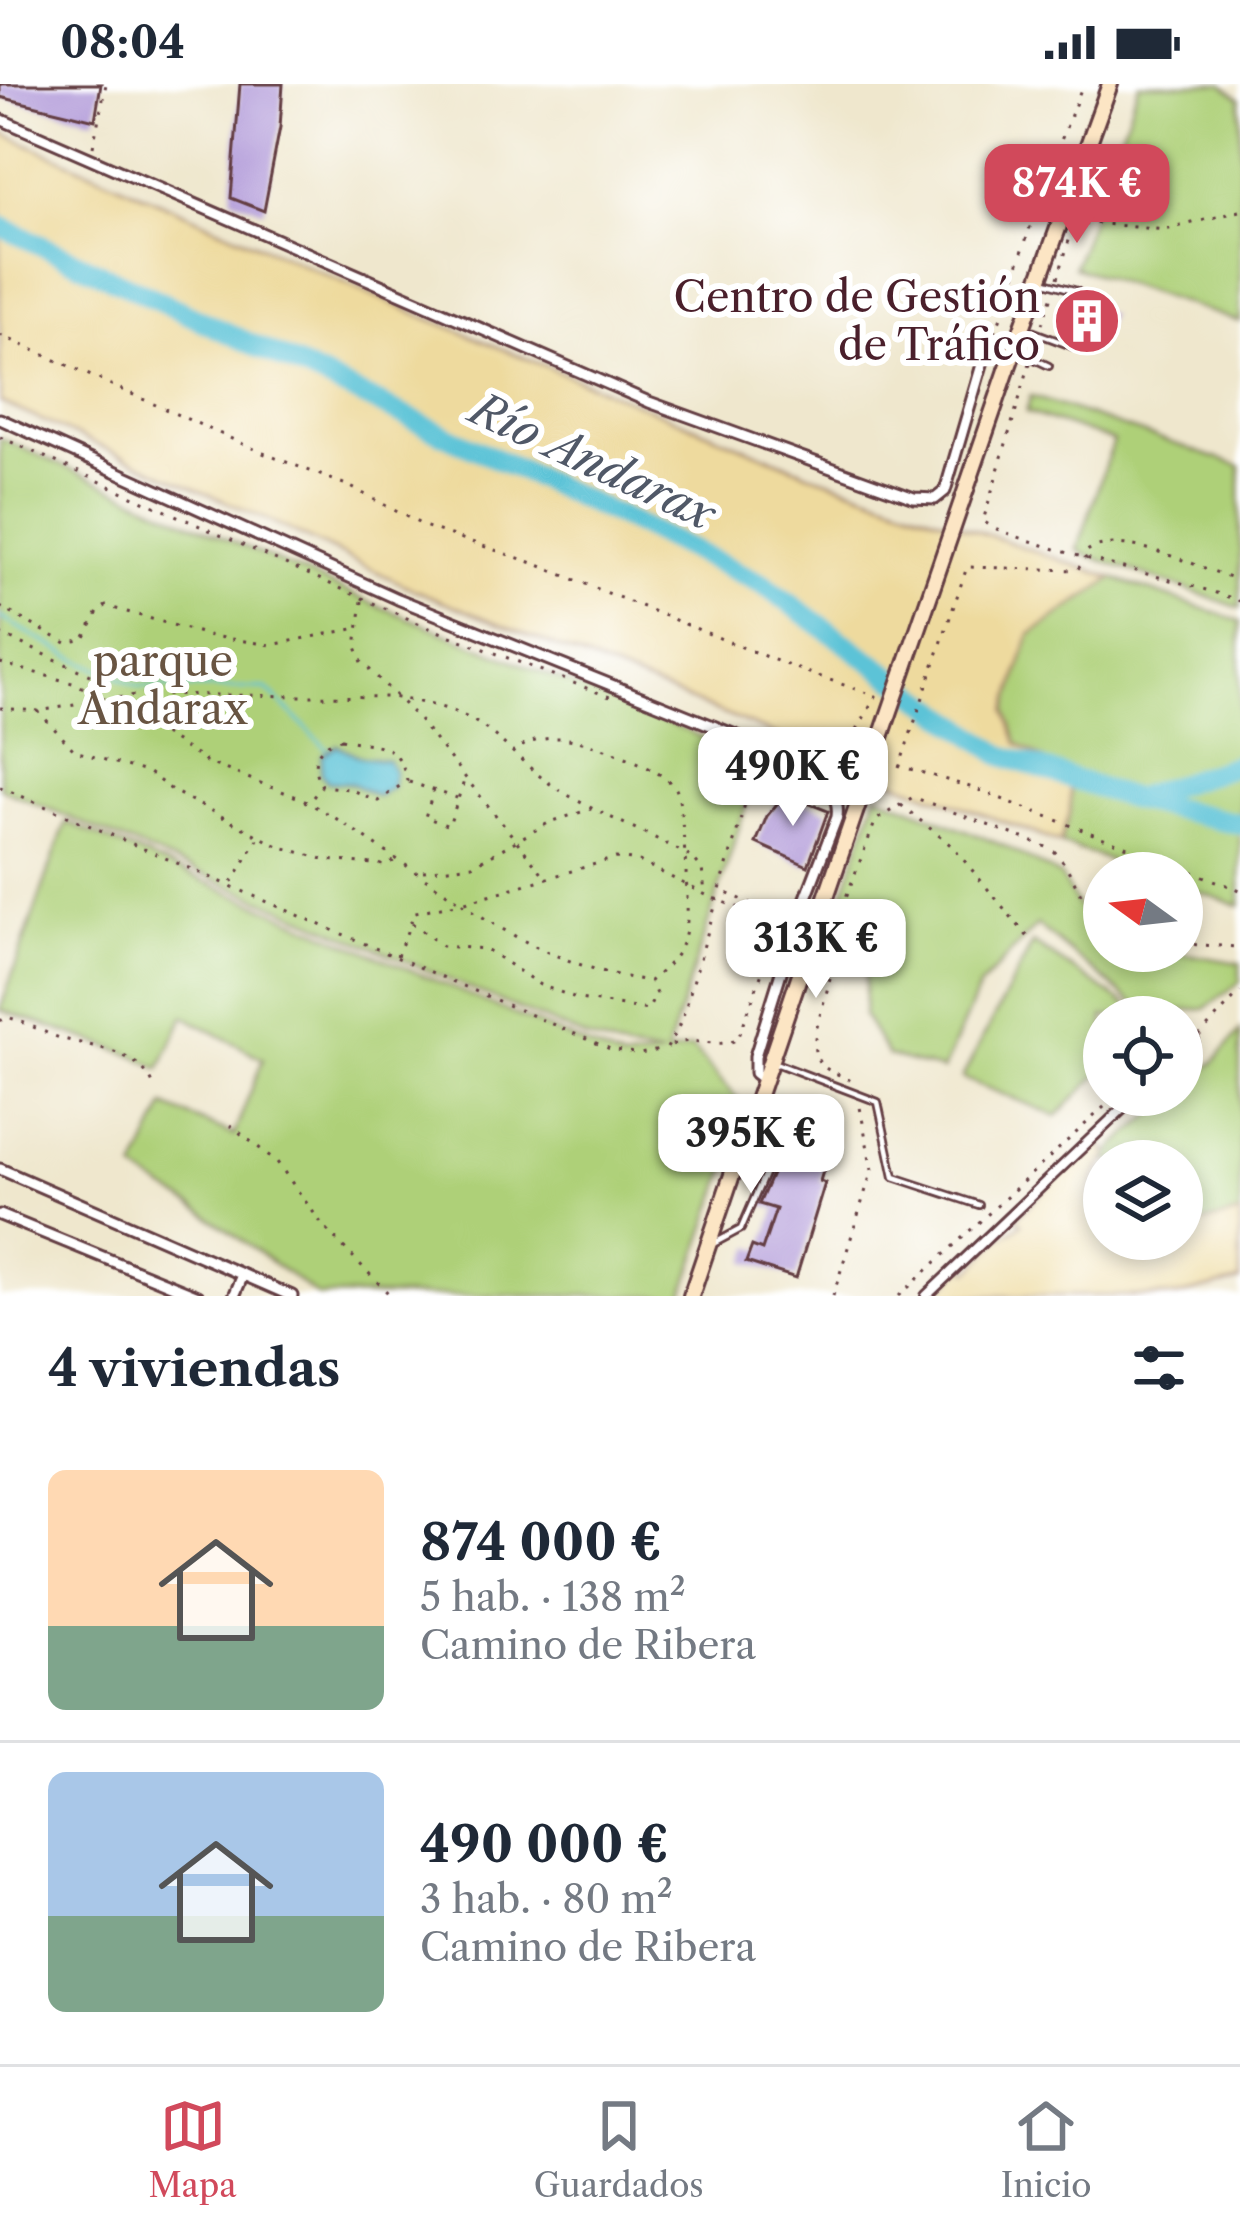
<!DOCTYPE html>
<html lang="es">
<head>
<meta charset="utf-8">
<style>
	body { margin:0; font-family:"Libre Caslon Text",serif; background:#f6f6f7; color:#1f2937; height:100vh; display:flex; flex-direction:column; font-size:45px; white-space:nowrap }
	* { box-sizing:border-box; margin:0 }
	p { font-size:39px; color:#747a83 }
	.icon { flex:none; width:66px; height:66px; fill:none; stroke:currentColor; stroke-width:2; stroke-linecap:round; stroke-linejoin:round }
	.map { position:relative; height:1212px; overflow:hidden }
	.panel { display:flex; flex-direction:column; background:#fff; flex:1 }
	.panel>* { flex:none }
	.needle { width:78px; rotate:285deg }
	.controls { position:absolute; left:1083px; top:768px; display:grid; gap:24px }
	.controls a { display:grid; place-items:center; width:120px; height:120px; border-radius:50%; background:#fff; box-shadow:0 6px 18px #0003; font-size:60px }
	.price { position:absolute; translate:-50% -102px; padding:0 27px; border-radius:24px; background:#fff; color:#222; font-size:39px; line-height:78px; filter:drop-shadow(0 3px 6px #0008) }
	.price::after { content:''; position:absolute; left:50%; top:72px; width:36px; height:27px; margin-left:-18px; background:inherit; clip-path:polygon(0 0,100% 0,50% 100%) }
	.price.selected { background:#d1495b; color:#fff }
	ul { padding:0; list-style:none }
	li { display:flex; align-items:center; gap:36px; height:300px; padding:0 48px }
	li+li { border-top:3px solid #e0e1e3 }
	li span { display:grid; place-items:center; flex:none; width:336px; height:240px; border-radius:18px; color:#555 }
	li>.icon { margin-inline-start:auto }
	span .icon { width:144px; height:144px; fill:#fffc; stroke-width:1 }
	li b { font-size:51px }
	h2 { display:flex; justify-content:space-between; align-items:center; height:144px; padding:0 48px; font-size:51px }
	.status { display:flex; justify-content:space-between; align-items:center; height:84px; padding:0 60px; background:#fff; direction:ltr }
	.status svg { height:33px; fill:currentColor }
	.tabs { display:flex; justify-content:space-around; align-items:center; height:168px; border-top:3px solid #e0e1e3; background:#fff; font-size:33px; color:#747a83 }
	.tabs a { display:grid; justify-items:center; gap:6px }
	.tabs .selected { color:#d1495b }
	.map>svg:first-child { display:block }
	.green { fill:#aed078; stroke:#7c7852; stroke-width:3 }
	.sand { fill:#eeda9e; stroke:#9c7c64; stroke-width:3 }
	.water { fill:#5bc3d7; stroke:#527181; stroke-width:3 }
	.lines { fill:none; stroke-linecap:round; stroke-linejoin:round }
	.stream { stroke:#5bc3d7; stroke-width:3 }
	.river { stroke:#5bc3d7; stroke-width:21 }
	.building { fill:#b099d8 }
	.service-casing { stroke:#633d43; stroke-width:10 }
	.pedestrian-casing { stroke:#633d43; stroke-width:14 }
	.minor-casing { stroke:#633d43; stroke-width:15 }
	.secondary-casing { stroke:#633d43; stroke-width:20 }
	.path { stroke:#633d43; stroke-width:3; stroke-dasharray:3 9; stroke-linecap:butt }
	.service { stroke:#fff; stroke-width:4.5 }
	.pedestrian { stroke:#fff; stroke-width:8 }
	.minor { stroke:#fff; stroke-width:9 }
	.secondary { stroke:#fce5c4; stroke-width:14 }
	.secondary-bridge-casing { stroke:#633d43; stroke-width:20; stroke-linecap:butt }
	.secondary-bridge { stroke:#fce5c4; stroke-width:14 }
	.labels { text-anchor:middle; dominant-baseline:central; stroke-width:12; stroke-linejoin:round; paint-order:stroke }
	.poi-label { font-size:42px; fill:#4a1f2b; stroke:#fff; text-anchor:end }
	.park-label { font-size:42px; fill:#685442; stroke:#fff }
	.water-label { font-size:45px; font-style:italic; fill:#505867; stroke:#fff }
</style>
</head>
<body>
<div class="status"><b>08:04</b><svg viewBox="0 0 49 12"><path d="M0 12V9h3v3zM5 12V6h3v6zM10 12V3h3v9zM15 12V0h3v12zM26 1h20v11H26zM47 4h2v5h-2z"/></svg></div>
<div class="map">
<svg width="1240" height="1212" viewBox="0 0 1240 1212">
	<rect width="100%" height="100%" fill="#fff"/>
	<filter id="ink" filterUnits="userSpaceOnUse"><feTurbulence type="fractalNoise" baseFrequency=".00833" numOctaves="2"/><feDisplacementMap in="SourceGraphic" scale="24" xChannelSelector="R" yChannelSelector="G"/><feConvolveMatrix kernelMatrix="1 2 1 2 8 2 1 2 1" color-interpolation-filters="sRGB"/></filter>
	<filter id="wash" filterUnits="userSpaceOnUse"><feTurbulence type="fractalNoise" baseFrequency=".004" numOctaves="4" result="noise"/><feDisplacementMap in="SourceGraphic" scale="48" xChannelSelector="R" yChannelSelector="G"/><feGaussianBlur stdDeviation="2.7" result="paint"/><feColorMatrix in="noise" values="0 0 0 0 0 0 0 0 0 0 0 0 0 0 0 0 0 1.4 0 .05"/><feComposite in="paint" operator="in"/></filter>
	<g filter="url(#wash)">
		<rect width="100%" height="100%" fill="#efe7cd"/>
		<g class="green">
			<path d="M1139,0h84l17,15v223l-166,-55z"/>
			<path d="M1031,312l209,70v142l-157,-54 -5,-5 35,-108 -87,-29z"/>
			<path d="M0,354l374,166 323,131 62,30 -93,289 26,-6 55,62 -64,186h-365l-115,-84 -68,-41 30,-65 69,29 29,-76 -79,-43 -24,53 -27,-14 -133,-45 66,-188 557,239 38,-6 -34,-4 -41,-13 -586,-250z"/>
			<path d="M1113,494l127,43v285l-58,-20v-13h-36l-86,-30 10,-31 -1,-37 -52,-32 -10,-32 23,-76z"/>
			<path d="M877,710l130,53 53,29 37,62 7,2v11h65l71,12v19l-35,27 -60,4 -108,-88 -57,61 -37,84 -55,-14 -24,-40 3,-72 -37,-12z"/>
			<path d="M1033,859l112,74h-41v52l-47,47 -95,-38z"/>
			<path d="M1240,947v184l-58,15v-69h-77l11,-16 59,-50h7v-6l32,-27z"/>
		</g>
		<g class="sand">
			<path d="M0,48l405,177 406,165 302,104 -83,57 -23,76 10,32 53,32v37l-10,31 -215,-80 -428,-172 -138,-66 -279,-123z"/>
			<path d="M1092,1061l12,1 4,10c-16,23 -29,54 -4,76v7l25,3 53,-3v-10l58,-15v67l-62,15h-244l32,-30 4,5c11,-9 18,-21 28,-30 8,-7 17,-10 24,-18l-6,-5z"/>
		</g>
		<path class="water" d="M337,661l24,12 26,3 7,11 -2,16 -15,9 -27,-13 -22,-1 -7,-8 1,-19z"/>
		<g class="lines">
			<path class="stream" d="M0,533l74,41 65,29 128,2 60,60"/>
			<g class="river">
				<path d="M0,142l763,358 238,171 130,44 109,25"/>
				<path d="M1132,715l108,-35"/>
			</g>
		</g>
		<g id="blocks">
			<g class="building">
				<path d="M0,0h101l-6,36 -95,-23z"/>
				<path d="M240,0h43l-3,43 -16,84 -33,-13z"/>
				<path d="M1082,220l28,10 -12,32 -10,-10 -10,3 -17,-6 8,-22 9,3z"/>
				<path d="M785,710l43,17 -20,55 -52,-23 11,-27z"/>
				<path d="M808,1064l20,7 -8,26 5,2 -29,95 -50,-16 6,-16 10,4 14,-41 -17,-5 17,-39 10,4 3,-10 14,5z"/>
			</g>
		</g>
	</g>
	<g filter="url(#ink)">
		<use href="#blocks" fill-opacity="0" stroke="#633d43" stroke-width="3"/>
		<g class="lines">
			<g class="service-casing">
				<g id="service">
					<path d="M1042,197l35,10"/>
					<path d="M1026,245l51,19 9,-6"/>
					<path d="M1030,273l19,9"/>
					<path d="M773,982l5,-2 100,38 16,75 85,28"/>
					<path d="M713,1160l28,-15 33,-76 -15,-39"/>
				</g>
			</g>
			<g class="pedestrian-casing">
				<g id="pedestrian">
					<path d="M1182,968l12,-11"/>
					<path d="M926,1212l211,-201"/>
				</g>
			</g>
			<g class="minor-casing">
				<g id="minor">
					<path d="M0,35l649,283 265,96 21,1 10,-8 38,-130"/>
					<path d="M0,335l398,180 367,148c31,14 77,30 72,70l-40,104 -42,135v17l9,7"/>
					<path d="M0,1085l292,127"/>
					<path d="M0,1131l198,81"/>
					<path d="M234,1212l9,-21"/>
				</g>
			</g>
			<g class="secondary-casing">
				<g id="secondary">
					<path d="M1007,286l103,-286"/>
					<path d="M691,1212l132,-390"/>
				</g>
			</g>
			<g class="path">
				<path d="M93,63l13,-63"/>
				<path d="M1072,143l22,-4 71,7 75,-19"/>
				<path d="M1058,194l14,-48"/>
				<path d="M1042,240l11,-31"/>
				<path d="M0,251l263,118 86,33 75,40 112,38 253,102 87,30 -26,46 12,7"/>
				<path d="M986,270l19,-47 36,-115 42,-108"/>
				<path d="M1030,279l-47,158c17,12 40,17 60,24 66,22 132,33 197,56"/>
				<path d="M0,353l427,190 183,70"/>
				<path d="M362,517l-6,46 6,15 52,52 130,161"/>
				<path d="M0,523l66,36 18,-4 15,-29 7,-4 105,30 60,9 87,-17"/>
				<path d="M0,550l105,48"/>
				<path d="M0,579l76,21 48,24 82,54 91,35 34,18 131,88 154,-45 23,3 71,36 64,24"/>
				<path d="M0,624l38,3 104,-17 249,3c35,6 68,11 96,33 23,17 41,39 65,55 44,30 96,46 142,74l8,10 3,23"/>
				<path d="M38,627l37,40 74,22 24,18 105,55 48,14 58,5 13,-5"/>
				<path d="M341,655c37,8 58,1 66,42l-29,20 -29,-12 -27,-3c-14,-21 -6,-42 19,-47z"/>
				<path d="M887,678l86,26 267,102"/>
				<path d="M899,684l68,-201 110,3 9,-11 -3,-5c33,-30 120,17 157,26"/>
				<path d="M409,698l48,16"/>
				<path d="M0,703l610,262 30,5 24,-5"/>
				<path d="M434,706l-9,27 24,9 16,-48"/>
				<path d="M313,713l8,-10"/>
				<path d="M901,721l51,41 81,97"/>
				<path d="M423,787l50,-6 77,-43 41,-13"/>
				<path d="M232,798l26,-43"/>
				<path d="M412,839l30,23 44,3 54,36 39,14 69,11 8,-16 -5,-11"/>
				<path d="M830,842l6,-3 40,-103 37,-23 139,52c23,22 28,56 52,76"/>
				<path d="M827,847c21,38 -25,103 -9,129 9,15 28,13 38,26"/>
				<path d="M1182,860l58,3"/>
				<path d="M397,872l18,-44 47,-9c56,40 120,69 188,78 18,-15 32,-28 36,-52 4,-16 -3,-128 -10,-140 -12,-21 -92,-51 -117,-51 -16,0 -31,3 -44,13"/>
				<path d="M0,937l7,-4c19,5 35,15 53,21 35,10 82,12 95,51"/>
				<path d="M1182,952l6,-5 14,-2"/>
				<path d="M1199,952l41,-44"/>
				<path d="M672,961c22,-10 46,5 66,-6l40,-110 2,-14 -59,-24"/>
				<path d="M667,964l15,-28 72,-247 -6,-16 -46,-23"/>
				<path d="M230,1041l47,37 47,65 67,69"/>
				<path d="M833,1212l39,-126 -13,-68"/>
				<path d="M899,1212l218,-201"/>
			</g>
			<use href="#service" class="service"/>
			<use href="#pedestrian" class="pedestrian"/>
			<use href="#minor" class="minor"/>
			<use href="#secondary" class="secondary"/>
			<g class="secondary-bridge-casing">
				<path id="secondary-bridge" d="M823,822l184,-536"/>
			</g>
			<use href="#secondary-bridge" class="secondary-bridge"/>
		</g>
	</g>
	<defs>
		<g id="building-disc" transform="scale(3.45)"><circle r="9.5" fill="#d1495b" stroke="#fff"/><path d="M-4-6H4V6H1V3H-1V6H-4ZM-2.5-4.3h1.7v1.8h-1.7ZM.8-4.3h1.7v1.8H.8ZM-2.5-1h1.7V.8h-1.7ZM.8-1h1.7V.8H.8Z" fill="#fff"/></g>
	</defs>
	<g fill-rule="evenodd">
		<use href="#building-disc" x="1087" y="237"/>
	</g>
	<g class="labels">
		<g class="poi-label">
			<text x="1040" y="213">Centro de Gestión<tspan x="1040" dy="48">de Tráfico</tspan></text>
		</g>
		<g class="park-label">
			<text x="163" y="577">parque<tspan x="163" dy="48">Andarax</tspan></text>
		</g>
		<g class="water-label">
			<text transform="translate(593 377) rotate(25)">Río Andarax</text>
		</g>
	</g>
</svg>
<div class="controls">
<a><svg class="needle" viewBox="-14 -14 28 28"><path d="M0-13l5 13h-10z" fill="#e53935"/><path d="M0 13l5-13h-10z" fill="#747a83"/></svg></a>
<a><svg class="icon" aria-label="locate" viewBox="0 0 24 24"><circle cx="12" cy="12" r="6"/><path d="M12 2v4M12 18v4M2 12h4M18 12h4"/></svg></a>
<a><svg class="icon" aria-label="layers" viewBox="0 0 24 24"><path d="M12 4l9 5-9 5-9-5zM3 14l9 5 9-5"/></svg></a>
</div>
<b class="price selected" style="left:1077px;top:162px">874K €</b>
<b class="price" style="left:793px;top:745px">490K €</b>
<b class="price" style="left:816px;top:917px">313K €</b>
<b class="price" style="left:751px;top:1112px">395K €</b>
</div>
<section class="panel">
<h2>4 viviendas<svg class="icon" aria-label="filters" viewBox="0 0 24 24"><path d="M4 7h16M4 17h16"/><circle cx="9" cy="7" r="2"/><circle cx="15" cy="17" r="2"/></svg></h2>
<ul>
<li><span style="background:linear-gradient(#ffd9b3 65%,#7fa58c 0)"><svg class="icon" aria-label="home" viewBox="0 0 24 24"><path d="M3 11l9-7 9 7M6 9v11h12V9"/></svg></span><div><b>874 000 €</b><p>5 hab. · 138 m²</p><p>Camino de Ribera</p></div></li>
<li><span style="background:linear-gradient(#a9c7e8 60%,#7fa58c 0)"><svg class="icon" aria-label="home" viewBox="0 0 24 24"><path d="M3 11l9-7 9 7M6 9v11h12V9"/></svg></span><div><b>490 000 €</b><p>3 hab. · 80 m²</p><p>Camino de Ribera</p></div></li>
</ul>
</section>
<nav class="tabs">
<a class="selected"><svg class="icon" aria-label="map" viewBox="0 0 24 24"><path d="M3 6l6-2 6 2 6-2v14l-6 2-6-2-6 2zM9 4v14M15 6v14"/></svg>Mapa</a>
<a><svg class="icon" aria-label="saved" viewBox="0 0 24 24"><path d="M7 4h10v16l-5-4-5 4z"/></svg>Guardados</a>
<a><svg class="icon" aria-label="home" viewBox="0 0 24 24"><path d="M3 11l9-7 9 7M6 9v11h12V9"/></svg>Inicio</a>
</nav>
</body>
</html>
